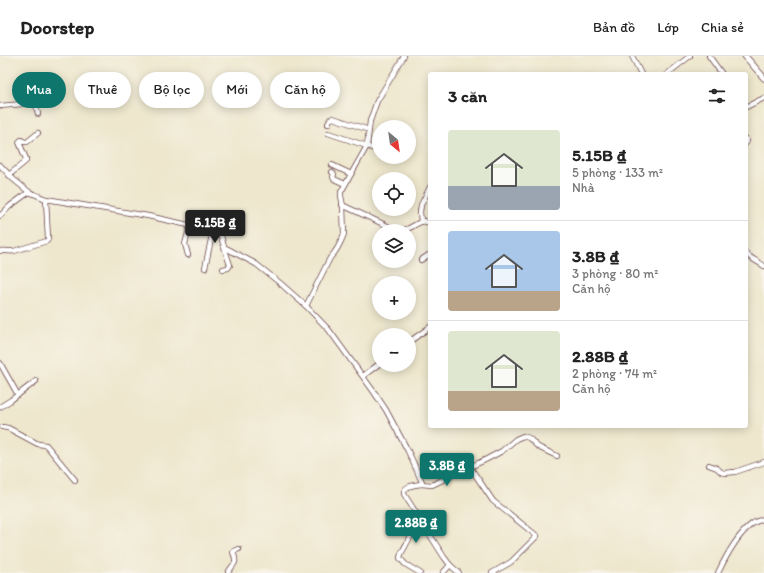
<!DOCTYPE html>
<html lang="vi">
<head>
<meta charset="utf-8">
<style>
	body { margin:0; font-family:Itim,sans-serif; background:#f2f2f2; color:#222; height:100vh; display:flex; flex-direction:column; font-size:15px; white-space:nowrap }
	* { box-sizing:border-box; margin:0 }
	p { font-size:13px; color:#767676 }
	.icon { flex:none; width:22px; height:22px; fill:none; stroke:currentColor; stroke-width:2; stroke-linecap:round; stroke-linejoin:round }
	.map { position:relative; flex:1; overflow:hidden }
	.details { position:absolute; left:428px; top:16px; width:320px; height:356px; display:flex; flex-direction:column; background:#fff; border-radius:4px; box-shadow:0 2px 10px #0003 }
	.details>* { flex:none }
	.guide { position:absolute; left:12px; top:16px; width:356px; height:36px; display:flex; gap:8px }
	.needle { width:26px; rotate:151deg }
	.fabs { position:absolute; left:372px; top:64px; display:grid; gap:8px }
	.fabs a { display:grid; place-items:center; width:44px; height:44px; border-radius:50%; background:#fff; box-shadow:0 2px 10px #0003; font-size:20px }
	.price { position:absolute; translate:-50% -34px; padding:0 9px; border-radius:4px; background:#0f766e; color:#fff; font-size:13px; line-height:26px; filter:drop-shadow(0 1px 2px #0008) }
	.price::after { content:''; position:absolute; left:50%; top:24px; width:12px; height:9px; margin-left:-6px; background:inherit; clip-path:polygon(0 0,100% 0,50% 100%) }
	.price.on { background:#222; color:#fff }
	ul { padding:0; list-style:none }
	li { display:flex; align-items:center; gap:12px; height:100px; padding:0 20px }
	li+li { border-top:1px solid #e0e0e0 }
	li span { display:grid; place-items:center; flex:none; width:112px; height:80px; border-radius:4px; color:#555 }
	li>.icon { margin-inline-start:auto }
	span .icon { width:48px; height:48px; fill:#fffc; stroke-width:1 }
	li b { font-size:17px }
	h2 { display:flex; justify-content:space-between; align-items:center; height:48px; padding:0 20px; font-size:17px }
	.pill { padding:0 14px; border-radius:18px; background:#fff; box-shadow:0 2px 10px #0003; font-size:14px; line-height:36px }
	.pill.on { background:#0f766e; color:#fff }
	header { display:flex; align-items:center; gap:24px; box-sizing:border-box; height:56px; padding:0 20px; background:#fff; border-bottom:1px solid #e0e0e0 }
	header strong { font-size:19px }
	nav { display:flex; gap:22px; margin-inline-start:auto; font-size:14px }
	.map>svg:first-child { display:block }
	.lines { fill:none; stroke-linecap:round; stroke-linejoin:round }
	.minor-casing { stroke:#633d43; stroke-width:6 }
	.tertiary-casing { stroke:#633d43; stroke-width:7 }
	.minor { stroke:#fff; stroke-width:4.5 }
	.tertiary { stroke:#fff; stroke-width:5.5 }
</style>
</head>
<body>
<header>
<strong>Doorstep</strong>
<nav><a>Bản đồ</a><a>Lớp</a><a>Chia sẻ</a></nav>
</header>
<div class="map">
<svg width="764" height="517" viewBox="0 0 764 517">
	<rect width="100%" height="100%" fill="#f7f3e8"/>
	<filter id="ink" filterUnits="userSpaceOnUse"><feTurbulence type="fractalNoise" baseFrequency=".025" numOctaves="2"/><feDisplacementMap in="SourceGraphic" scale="8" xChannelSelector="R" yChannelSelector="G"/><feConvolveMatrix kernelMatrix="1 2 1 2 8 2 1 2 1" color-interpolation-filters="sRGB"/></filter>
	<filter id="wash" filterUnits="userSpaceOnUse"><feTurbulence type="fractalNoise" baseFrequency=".012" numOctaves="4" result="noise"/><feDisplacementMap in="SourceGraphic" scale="16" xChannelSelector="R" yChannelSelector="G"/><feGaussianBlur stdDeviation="0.9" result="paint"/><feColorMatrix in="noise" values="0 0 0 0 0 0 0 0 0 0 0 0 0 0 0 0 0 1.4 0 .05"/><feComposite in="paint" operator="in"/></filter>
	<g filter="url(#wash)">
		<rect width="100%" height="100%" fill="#eee7cd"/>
	</g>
	<g filter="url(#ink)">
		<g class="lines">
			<g class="minor-casing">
				<g id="minor">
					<path d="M632,0l9,18"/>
					<path d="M709,0l13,18"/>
					<path d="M667,18l23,-18"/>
					<path d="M0,50l34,-3 2,2 2,9"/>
					<path d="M746,51l18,-9"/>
					<path d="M328,68l2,-5 3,-1 36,12"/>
					<path d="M328,77l39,13 12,5"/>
					<path d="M746,83l1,2 -1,2"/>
					<path d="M390,101l2,1"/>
					<path d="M0,109l13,14 16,13 17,7 102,17 72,16 4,15 32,17 24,19 26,23 23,24 45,62 12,18 22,41 14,31 -1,2c-7,1 -18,2 -17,10l40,63 6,8 9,8"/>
					<path d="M332,109l19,9"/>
					<path d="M332,116l2,2 -1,3 1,2 11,5"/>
					<path d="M9,119l17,-14v-2l-7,-17 2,-2 4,2h2l11,-9"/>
					<path d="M342,149l50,23c17,5 16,-1 31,-7l7,2"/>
					<path d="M0,160l10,-10 19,-14"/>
					<path d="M421,166l-1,-10 1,-7 9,-18"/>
					<path d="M0,195c5,-1 9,1 14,0l33,-10 1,-2 -2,-40"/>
					<path d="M746,197c4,6 12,8 18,13"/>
					<path d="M188,199l-3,-11 5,-18"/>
					<path d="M421,204l9,-6"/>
					<path d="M205,212l8,-38"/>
					<path d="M223,213l5,-1 2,-3 -6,-18"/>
					<path d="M306,250l24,-48c6,-6 11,-16 14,-24l-1,-28 -2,-10v-4l26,-46 3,-25 7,-20 27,-45"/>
					<path d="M409,286l21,-15"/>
					<path d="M0,307l18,32"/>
					<path d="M363,320l16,-12"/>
					<path d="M0,351l11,-7 25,-19"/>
					<path d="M2,371l6,1 30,16 8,1 29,35"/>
					<path d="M709,409l8,3 4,4 3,1 11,-1 29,-10"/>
					<path d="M470,411l23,34 44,35 -26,26 -19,11"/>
					<path d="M421,428l11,1 55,-26 15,-8 14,-12 7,-3 6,2 9,9 19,9"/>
					<path d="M416,459c1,14 -9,27 -15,39l-1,4 5,6 15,9"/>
					<path d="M388,460l15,11 10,4"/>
					<path d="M228,517c1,-3 7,-9 7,-11 1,-3 -1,-7 -2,-10l1,-1 5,-2"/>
					<path d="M443,517l7,-8"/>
					<path d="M718,517c8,-17 19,-38 34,-49 4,-3 8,-4 12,-5"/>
				</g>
			</g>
			<g class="tertiary-casing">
				<path id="tertiary" d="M745,0l19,22"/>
			</g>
			<use href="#minor" class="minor"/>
			<use href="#tertiary" class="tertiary"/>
		</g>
	</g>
</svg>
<div class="fabs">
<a><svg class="needle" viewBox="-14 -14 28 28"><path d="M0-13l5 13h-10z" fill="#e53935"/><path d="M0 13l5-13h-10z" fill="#767676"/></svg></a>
<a><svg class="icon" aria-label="locate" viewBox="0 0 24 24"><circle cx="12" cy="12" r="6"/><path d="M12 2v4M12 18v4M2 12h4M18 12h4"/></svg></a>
<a><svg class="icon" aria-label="layers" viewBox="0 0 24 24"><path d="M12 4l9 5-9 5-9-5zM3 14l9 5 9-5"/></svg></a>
<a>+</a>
<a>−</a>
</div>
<b class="price on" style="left:215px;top:188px">5.15B ₫</b>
<b class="price" style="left:447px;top:431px">3.8B ₫</b>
<b class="price" style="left:416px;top:488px">2.88B ₫</b>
<div class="guide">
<a class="pill on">Mua</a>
<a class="pill">Thuê</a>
<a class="pill">Bộ lọc</a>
<a class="pill">Mới</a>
<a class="pill">Căn hộ</a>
</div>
<section class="details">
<h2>3 căn<svg class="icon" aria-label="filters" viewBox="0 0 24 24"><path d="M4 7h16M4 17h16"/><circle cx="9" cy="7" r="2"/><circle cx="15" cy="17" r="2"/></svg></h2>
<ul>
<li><span style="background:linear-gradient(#dfe7d0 70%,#9aa5b1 0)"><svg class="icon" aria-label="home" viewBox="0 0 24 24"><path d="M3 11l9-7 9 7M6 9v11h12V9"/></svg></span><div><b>5.15B ₫</b><p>5 phòng · 133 m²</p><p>Nhà</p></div></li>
<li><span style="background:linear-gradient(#a9c7e8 75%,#b9a48a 0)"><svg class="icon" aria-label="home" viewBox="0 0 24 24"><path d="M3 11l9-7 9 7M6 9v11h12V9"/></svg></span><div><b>3.8B ₫</b><p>3 phòng · 80 m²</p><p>Căn hộ</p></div></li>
<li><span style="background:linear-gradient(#dfe7d0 75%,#b9a48a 0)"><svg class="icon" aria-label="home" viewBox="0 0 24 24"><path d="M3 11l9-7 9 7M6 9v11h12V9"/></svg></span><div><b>2.88B ₫</b><p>2 phòng · 74 m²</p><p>Căn hộ</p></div></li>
</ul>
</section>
</div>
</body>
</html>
